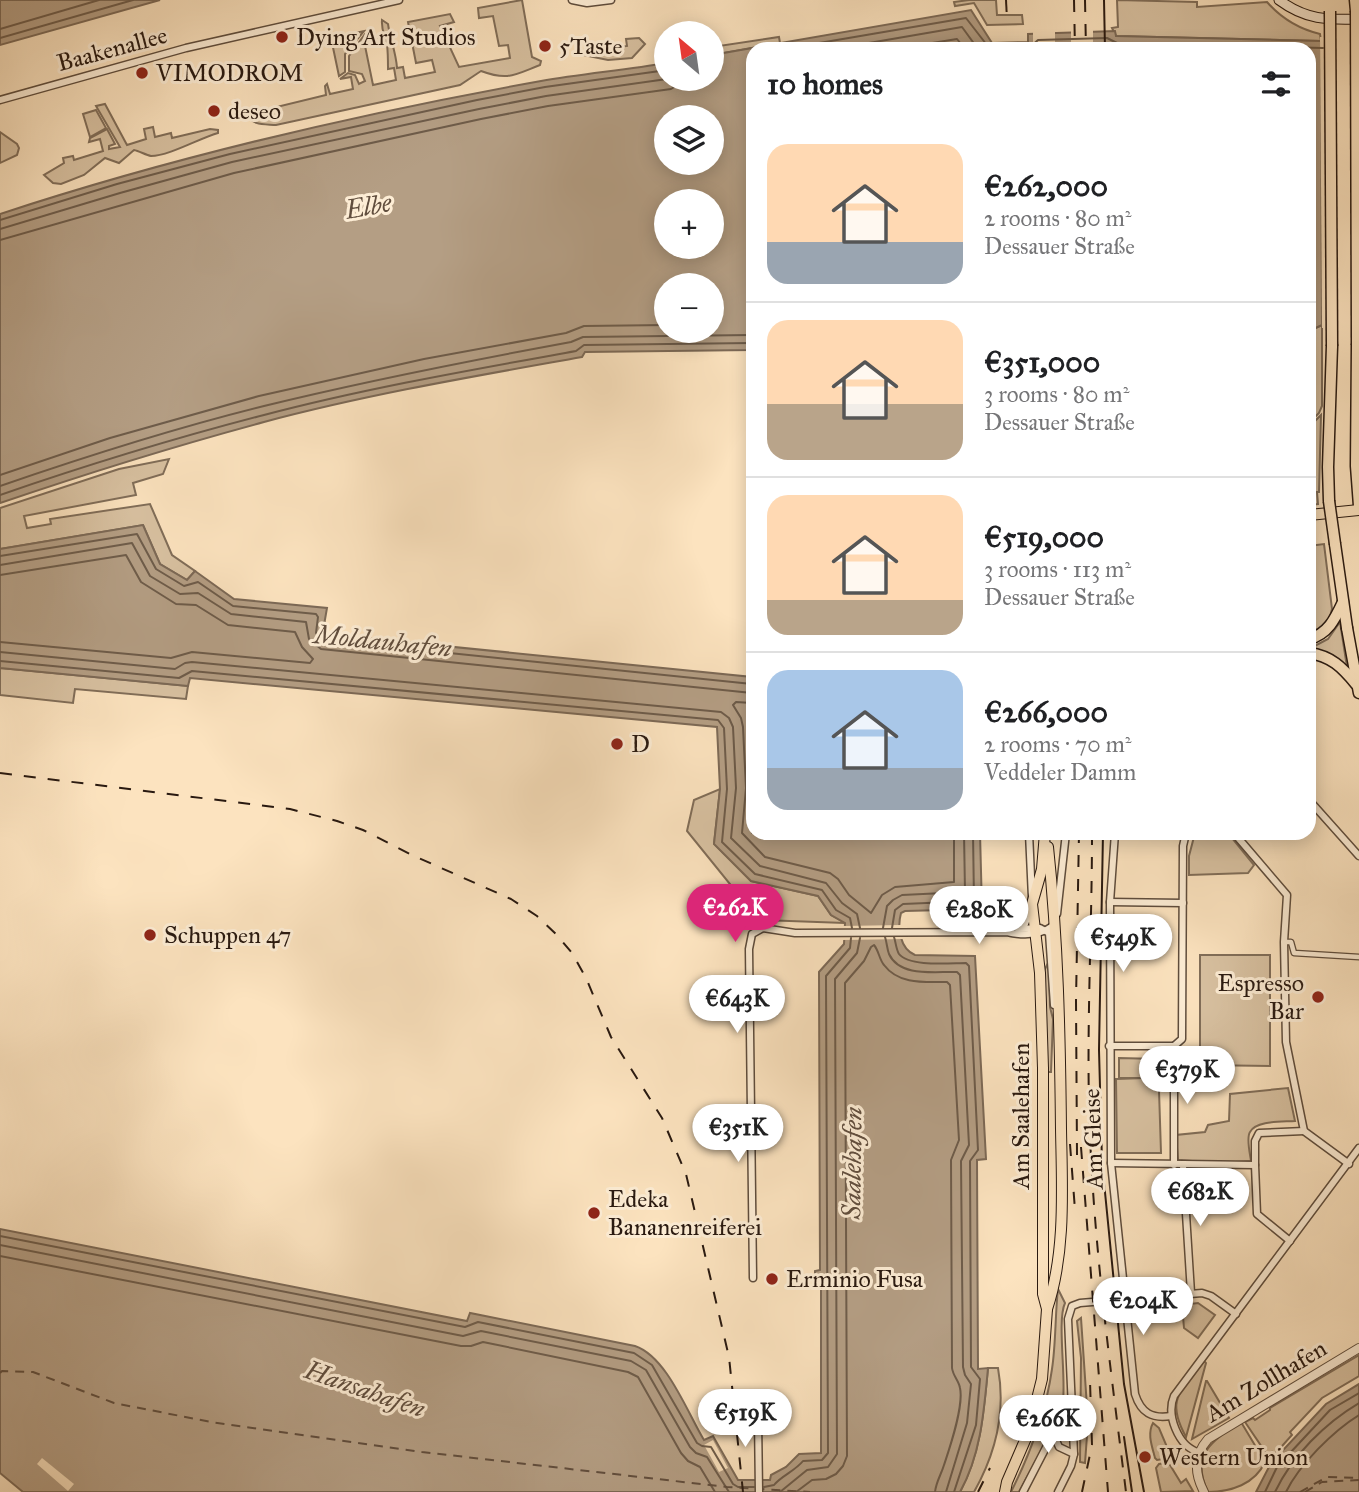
<!DOCTYPE html>
<html lang="en">
<head>
<meta charset="utf-8">
<style>
	body { margin:0; font-family:"IM FELL Great Primer",serif; background:#f2f2f2; color:#202124; height:100vh; display:flex; flex-direction:column; font-size:26px; white-space:nowrap }
	* { box-sizing:border-box; margin:0 }
	p { font-size:23px; color:#757577 }
	.icon { flex:none; width:38px; height:38px; fill:none; stroke:currentColor; stroke-width:2; stroke-linecap:round; stroke-linejoin:round }
	.map { position:relative; flex:1; overflow:hidden }
	.side { position:absolute; left:746px; top:42px; width:570px; height:798px; display:flex; flex-direction:column; background:#fff; border-radius:21px; box-shadow:0 4px 18px #0003 }
	.side>* { flex:none }
	.needle { width:46px; rotate:331deg }
	.controls { position:absolute; left:654px; top:21px; display:grid; gap:14px }
	.controls a { display:grid; place-items:center; width:70px; height:70px; border-radius:50%; background:#fff; box-shadow:0 4px 18px #0003; font-size:35px }
	.price { position:absolute; translate:-50% -60px; padding:0 16px; border-radius:24px; background:#fff; color:#222; font-size:23px; line-height:46px; filter:drop-shadow(0 2px 4px #0008) }
	.price::after { content:''; position:absolute; left:50%; top:42px; width:21px; height:16px; margin-left:-10px; background:inherit; clip-path:polygon(0 0,100% 0,50% 100%) }
	.price.active { background:#db2777; color:#fff }
	ul { padding:0; list-style:none }
	li { display:flex; align-items:center; gap:21px; height:175px; padding:0 21px }
	li+li { border-top:2px solid #e0e0e0 }
	li span { display:grid; place-items:center; flex:none; width:196px; height:140px; border-radius:21px; color:#555 }
	li>.icon { margin-inline-start:auto }
	span .icon { width:84px; height:84px; fill:#fffc; stroke-width:1 }
	li b { font-size:30px }
	h2 { display:flex; justify-content:space-between; align-items:center; height:84px; padding:0 21px; font-size:30px }
	.map>svg:first-child { display:block }
	.green { fill:#d8c1a1; stroke:#806d58; stroke-width:2 }
	.water { fill:#b49e84; stroke:#7c6956; stroke-width:2; fill-rule:evenodd }
	.pier { fill:#fce3bf }
	.lines { fill:none; stroke-linecap:round; stroke-linejoin:round }
	.shore { stroke:#6e5c4a; stroke-width:2 }
	.ferry { stroke:#614e3e; stroke-width:2; stroke-dasharray:9 7; stroke-linecap:butt }
	.pedestrian-casing { stroke:#5e4c3c; stroke-width:7 }
	.minor-casing { stroke:#5e4c3c; stroke-width:9 }
	.tertiary-casing { stroke:#5e4c3c; stroke-width:10 }
	.secondary-casing { stroke:#291910; stroke-width:11 }
	.primary-casing { stroke:#291910; stroke-width:12 }
	.trunk-casing { stroke:#291910; stroke-width:13 }
	.motorway-casing { stroke:#291910; stroke-width:13 }
	.pedestrian { stroke:#fdedd5; stroke-width:4.5 }
	.minor { stroke:#fdedd5; stroke-width:6 }
	.tertiary { stroke:#fdedd5; stroke-width:8 }
	.secondary { stroke:#fdedd5; stroke-width:9 }
	.primary { stroke:#fce3bf; stroke-width:10 }
	.trunk { stroke:#fce3bf; stroke-width:10 }
	.motorway { stroke:#fce3bf; stroke-width:10 }
	.tram { stroke:#291910; stroke-width:2 }
	.rail { stroke:#291910; stroke-width:2; stroke-dasharray:12 12; stroke-linecap:butt }
	.trunk-bridge-casing { stroke:#291910; stroke-width:13; stroke-linecap:butt }
	.trunk-bridge { stroke:#fce3bf; stroke-width:10 }
	.poi-dot { fill:#8f2418; stroke:#fdedd5; stroke-width:2.5 }
	.labels { text-anchor:middle; dominant-baseline:central; stroke-width:6; stroke-linejoin:round; paint-order:stroke }
	.poi-label { font-size:24px; fill:#291910; stroke:#fdedd5; text-anchor:start }
	.street-label { font-size:24px; fill:#291910; stroke:#fdedd5 }
	.water-label { font-size:26px; font-style:italic; fill:#614e3e; stroke:#fdedd5 }
</style>
</head>
<body>
<div class="map">
<svg width="1359" height="1492" viewBox="0 0 1359 1492">
	<rect width="100%" height="100%" fill="#fce3bf"/>
	<filter id="stains"><feTurbulence type="fractalNoise" baseFrequency=".00286" numOctaves="4"/><feColorMatrix values="0 0 0 0 .2 0 0 0 0 .09 0 0 0 0 .02 0 0 0 .5 -.17"/></filter>
	<radialGradient id="worn" r=".72"><stop offset=".6" stop-color="#630" stop-opacity="0"/><stop offset="1" stop-color="#630" stop-opacity=".3"/></radialGradient>
	<g class="green">
		<path d="M522,0l10,57 9,4 -1,4c-26,10 -32,16 -59,6l-21,14 -184,40c-11,-1 -25,1 -28,-11l78,-19 -1,-9 2,-2 3,10 23,-5 -2,-12 -11,2 8,-6 7,2 4,9 6,-3 -3,-7 -13,-3v-15l16,-22 10,4 -11,3 9,44 23,-5 -2,-12 -6,1c0,-9 0,-16 -1,-25 -1,-9 -6,-11 -5,-24l6,4c2,15 8,28 9,44l6,-1 2,11 30,-6 -3,-12 -16,3 -8,-41 42,-8 4,8 -14,4 19,41 51,-9 -2,-13 -9,1 -6,-30 -14,2 -1,-10z"/>
		<path d="M969,0h27l1,15h25l1,9 -36,1 -13,-22 -19,3 -1,-4z"/>
		<path d="M1117,0l80,2v5l70,-5c14,16 32,27 53,32l1,7 -205,-5 -4,-8 6,-1z"/>
		<path d="M364,31l-19,23v18l-6,4 -8,-38z"/>
		<path d="M779,37l1,6 -68,12v-8z"/>
		<path d="M639,38l6,6 -13,14 -24,2 -25,-5v-3l44,-6 -1,-7z"/>
		<path d="M105,104l22,41 19,-6 -2,-10 9,-2 2,10 16,-4 1,5 38,-9 8,1v3c-18,5 -49,23 -67,23 -5,-1 -12,-5 -17,-6l-15,13 -14,-5 -21,17 -23,9 -8,-1 -9,-8 20,-12 -1,-5 10,-2 1,4 29,-9 -3,-12 -11,3 1,-4 17,-9 8,15 -6,2v3l11,-2 -24,-41z"/>
		<path d="M96,110l10,18 -16,9 -7,-23z"/>
		<path d="M0,132l17,12 2,4 -2,7 -17,8z"/>
		<path d="M1322,325v81l-3,7 -10,10v-92z"/>
		<path d="M1321,415l-2,77h-2l1,12 -9,1v-78z"/>
		<path d="M169,459l-6,15 -30,9 3,12 -112,21 3,12 24,-4 -1,-5 100,-15 22,51 23,16 -8,9 -27,-16 -17,-39 -143,24v-41l119,-39z"/>
		<path d="M1324,544l8,65c-3,15 -10,20 -23,25v-88z"/>
		<path d="M1340,622l7,45 -38,-18 19,-10z"/>
		<path d="M0,668l188,18 -2,13 -111,-10 -2,14 -73,-8z"/>
		<path d="M720,789l-6,55 37,37 67,15 13,19 14,8 -86,-3 -72,-89 7,-31z"/>
		<path d="M1195,833h33l26,32 -6,8 -59,2v-19z"/>
		<path d="M1200,955h70v111l-70,-1z"/>
		<path d="M1049,961l1,46 3,12 -2,53h-5l-3,-99z"/>
		<path d="M1119,1058l39,1 3,94h-44l-1,-74 29,-1h-26z"/>
		<path d="M1288,1088l7,33c-12,1 -39,-1 -45,11 -4,6 0,21 1,29l-31,2 -42,-3 -2,-25 29,-3 3,-7 21,-4 1,-27z"/>
		<path d="M1058,1289l7,14c-8,17 1,73 -2,97 -4,25 -32,68 -44,92h-8c19,-38 35,-80 41,-123 4,-26 3,-54 6,-80z"/>
		<path d="M1198,1303l17,12 -17,23 -14,-10 -2,-23z"/>
		<path d="M1081,1318l7,104 -3,41 -5,-1 1,-104 -4,-37z"/>
		<path d="M1359,1355v21l-37,22 -32,34 2,3 -18,20 -2,-3 -2,2 -4,-1 -21,-31 8,-4 2,2 15,-10v-2z"/>
		<path d="M1204,1361l2,2 -20,74c-21,-38 -5,-46 18,-76z"/>
		<path d="M988,1368h10c8,44 -2,85 -24,124h-14c21,-38 24,-81 28,-124z"/>
		<path d="M1207,1381l22,37 -37,21 14,-58z"/>
		<path d="M1241,1422l24,40c-10,22 -34,30 -57,30 -18,-38 4,-51 33,-70z"/>
		<path d="M1153,1423l6,5 11,26 -1,4 -12,2 -2,-2c-3,-12 -8,-24 -2,-35z"/>
		<path d="M1166,1463l4,2 11,18 5,-4 7,12 -32,1 -5,-24 3,-4z"/>
	</g>
	<g class="water">
		<path d="M0,0h160l-160,45z"/>
		<path d="M971,10l21,33 36,-1v-8l87,-3 1,5 205,5 1,284 -13,6v-282h-557v301l-167,2 -3,5c-106,19 -213,37 -318,65 -89,24 -176,51 -264,81v-289c176,-58 358,-100 541,-133 41,-7 84,-11 126,-18v16h45v-24zM667,117h45v46h-45zM667,201h45v46h-45zM667,285h45v46h-45z"/>
		<path d="M143,525l17,39 27,16 8,-9 39,28 93,9 -4,23 2,3 427,43v156h228l2,76 -77,2 -4,2c-4,15 -1,36 14,42l60,1 11,203 -9,1 1,209 10,-1c-4,43 -7,86 -28,124h-937l-23,-19v-244l467,92 3,-8 165,33c32,11 52,66 69,94l9,-4 25,44h32l1,-5 15,-8 13,-13 22,-1v-173l-6,-1v-8l5,-1 -1,-298 25,-28 1,-21 -14,-8 -13,-19 -67,-15 -37,-37 6,-55 -3,-62 -527,-49 -2,8 -188,-18v-119z"/>
		<path d="M1359,1384v108h-103l15,-29 55,-59z"/>
	</g>
	<g class="pier">
		<rect x="1071" y="29" width="22" height="20"/>
		<rect x="1033" y="30" width="22" height="19"/>
		<path d="M1320,37h39v290l-37,1z"/>
		<path d="M902,925l4,14 -63,1v-14z"/>
		<path d="M713,1440l15,28 -9,4 -15,-27z"/>
		<path d="M42,1458l32,26 -6,7 -31,-27z"/>
	</g>
	<g class="lines">
		<g class="shore">
			<path d="M0,29l99,-29"/>
			<path d="M0,38l133,-38"/>
			<path d="M784,49l182,-31 24,31"/>
			<path d="M834,49l128,-22 16,22"/>
			<path d="M895,49l62,-10 8,10"/>
			<path d="M1028,49l10,-9 69,-2 10,5 206,5"/>
			<path d="M0,220l117,-36 113,-30 247,-54 68,-13 122,-17"/>
			<path d="M0,229l120,-36 112,-31 247,-53 67,-13 121,-17"/>
			<path d="M0,240l234,-67 247,-54 67,-13 123,-17 16,-10"/>
			<path d="M0,475l110,-37 149,-42 165,-37 142,-26 18,-7 83,-1"/>
			<path d="M0,486c87,-30 175,-58 264,-80 102,-25 204,-45 307,-64l12,-5 169,-2"/>
			<path d="M0,495c87,-30 175,-57 264,-80 103,-27 207,-45 312,-64l8,-6 168,-2"/>
			<path d="M0,556l137,-22 19,35 28,17 14,-4 35,24 83,8 2,3 -2,16 7,7 429,44"/>
			<path d="M0,565l132,-22 18,33 30,18 18,-1 33,21 75,8 3,17 12,10 431,44"/>
			<path d="M0,575l126,-20 15,27 35,22 20,1 32,20 67,7 7,15 11,12 -3,4 -118,-11 -21,6 -171,-16"/>
			<path d="M0,652l175,17 10,-6 7,-1 529,50 8,6 4,9 3,61 -5,50 29,28 66,17 16,20 15,11 3,14"/>
			<path d="M0,661l179,17 13,-7 526,49 6,8 3,61 -5,53 33,32 67,16 14,20 14,8 2,10"/>
			<path d="M752,703l-16,-1 -3,3 8,13 2,9 3,61 -4,45 23,24 65,16 8,6 11,16 22,18 11,-18 13,-8 59,-5v-49"/>
			<path d="M883,928l4,-22 6,-6 9,-5 63,-3 -1,-59"/>
			<path d="M892,928l3,-18 8,-6 71,-3 -1,-68"/>
			<path d="M885,937c2,6 2,12 4,17 11,24 48,17 68,18l3,3 9,170 -8,16 2,206 2,8 6,9 -4,39 -21,69"/>
			<path d="M894,937c2,6 2,12 5,17 10,13 51,9 67,9l3,3 9,184 -8,11 1,206 9,12 -4,46 -22,67"/>
			<path d="M0,1236l465,91 13,-5 156,31 18,12 45,78 5,3 9,1 22,37 5,3h16"/>
			<path d="M0,1245l463,91 18,-5 150,30 15,9 44,77 6,6 11,4 22,35"/>
			<path d="M0,1256l461,90h10l12,-4 145,30 10,5 43,76 7,8 12,6 15,25"/>
			<path d="M764,1487l10,-2c7,-9 21,-14 29,-24l19,-1 6,-7 -2,-477 24,-28 1,-10"/>
			<path d="M780,1492l27,-22 21,-3 9,-13 -2,-475 22,-26 3,-15"/>
			<path d="M796,1492l16,-12 14,-1 10,-5 7,-8 4,-10 -2,-473 19,-22 7,-14 3,-2c5,6 5,14 10,20 15,20 41,17 63,17l3,3 9,155 -8,20 1,208c1,8 7,13 8,20 4,18 -10,59 -16,77 -3,10 -8,17 -9,27"/>
			<path d="M1265,1492l12,-25 53,-57 29,-17"/>
			<path d="M1275,1492c17,-36 50,-69 84,-89"/>
			<path d="M1286,1492c13,-27 47,-61 73,-77"/>
		</g>
		<g class="ferry">
			<path d="M0,1373l2,-2 31,1 81,31 97,19 211,30 305,35 83,5"/>
			<path d="M1300,1492l27,-15 32,1"/>
			<path d="M1305,1492l17,-10 37,-2"/>
		</g>
		<g class="pedestrian-casing">
			<path id="pedestrian" d="M1284,942h7l3,11 65,4"/>
		</g>
		<g class="minor-casing">
			<g id="minor">
				<path d="M572,0l15,3 24,-3"/>
				<path d="M0,100l186,-52 213,-48"/>
				<path d="M1309,800l50,56"/>
				<path d="M1029,833l3,65"/>
				<path d="M1115,833l-5,69 1,261 24,231c6,19 17,25 36,22"/>
				<path d="M1234,833l53,62 -3,47 2,100 18,89 45,33"/>
				<path d="M1110,902l73,1"/>
				<path d="M1057,914l9,-81"/>
				<path d="M1019,928l6,-4 6,-15"/>
				<path d="M1018,929l22,-1 9,5 5,72"/>
				<path d="M1109,1046h65"/>
				<path d="M1111,1163l144,2v-24l4,-8 45,-2"/>
				<path d="M1174,1165v-119l8,-7 1,-193 3,-13"/>
				<path d="M1255,1165l2,49 33,27"/>
				<path d="M1183,1166l8,127"/>
				<path d="M753,1278l-4,-329 3,-15 11,-6 32,5 212,-1c17,4 33,4 47,-7"/>
				<path d="M758,1419l1,73"/>
				<path d="M1054,1436l5,11 15,7"/>
				<path d="M1198,1452c-20,-6 -32,-37 -24,-56l185,-248"/>
				<path d="M1023,1492l47,-91"/>
				<path d="M1058,1492l13,-26 3,-12 -6,-135 4,-13 8,-3 122,-10 9,3 25,18"/>
			</g>
		</g>
		<g class="tertiary-casing">
			<path id="tertiary" d="M1204,1492c-10,-19 -10,-37 4,-53l151,-91"/>
		</g>
		<g class="secondary-casing">
			<path id="secondary" d="M1279,0c27,20 48,20 80,19"/>
		</g>
		<g class="primary-casing">
			<g id="primary">
				<path d="M1309,515l50,-5"/>
				<path d="M1047,1309c19,-57 15,-121 14,-180 -1,-94 -3,-188 -13,-282"/>
				<path d="M1005,1492l2,-10 22,-51 13,-52 5,-70 -4,-15v-226l-3,-95 -8,-69 10,-35 3,-36"/>
			</g>
		</g>
		<g class="trunk-casing">
			<g id="trunk">
				<path d="M1355,0l1,11"/>
				<path d="M1357,345l-1,121 3,40"/>
				<path d="M1329,501l-1,-34 4,-121"/>
				<path d="M1335,544l12,84"/>
				<path d="M1309,639c19,-5 26,-20 34,-37"/>
			</g>
		</g>
		<g class="motorway-casing">
			<g id="motorway">
				<path d="M1347,628l12,65"/>
				<path d="M1309,653c22,3 33,14 47,31"/>
			</g>
		</g>
		<use href="#pedestrian" class="pedestrian"/>
		<use href="#minor" class="minor"/>
		<use href="#tertiary" class="tertiary"/>
		<use href="#secondary" class="secondary"/>
		<use href="#primary" class="primary"/>
		<use href="#trunk" class="trunk"/>
		<use href="#motorway" class="motorway"/>
		<g class="tram">
			<path d="M1104,0l1,49"/>
			<path d="M1103,833l-4,217 3,112 22,222 20,108"/>
			<path d="M1124,1437l8,55"/>
		</g>
		<g class="rail">
			<path d="M1006,0l1,19"/>
			<path d="M1074,0l1,49"/>
			<path d="M1085,0l1,49"/>
			<path d="M0,773l290,36 47,12 26,9 49,25 99,44 26,17 19,18 16,19 14,25 25,59 51,81 24,56 43,183 14,135"/>
			<path d="M1092,833c0,91 -5,181 -3,272 3,129 21,259 37,387"/>
			<path d="M1070,1144l5,66"/>
			<path d="M1081,1147l27,345"/>
			<path d="M1077,1155l-1,-154 3,-168"/>
			<path d="M978,1492l12,-24"/>
			<path d="M1082,1492l10,-47 -2,-64"/>
		</g>
		<g class="trunk-bridge-casing">
			<g id="trunk-bridge">
				<path d="M1330,11l2,335"/>
				<path d="M1356,11l1,334"/>
				<path d="M1329,501l6,43"/>
			</g>
		</g>
		<use href="#trunk-bridge" class="trunk-bridge"/>
	</g>
	<g class="poi-dot">
		<circle cx="282" cy="37" r="7"/>
		<circle cx="545" cy="46" r="7"/>
		<circle cx="142" cy="73" r="7"/>
		<circle cx="214" cy="111" r="7"/>
		<circle cx="617" cy="744" r="7"/>
		<circle cx="150" cy="935" r="7"/>
		<circle cx="1318" cy="997" r="7"/>
		<circle cx="594" cy="1213" r="7"/>
		<circle cx="772" cy="1279" r="7"/>
		<circle cx="1145" cy="1457" r="7"/>
	</g>
	<g class="labels">
		<g class="poi-label">
			<text x="296" y="37">Dying Art Studios</text>
			<text x="559" y="46">5Taste</text>
			<text x="156" y="73">VIMODROM</text>
			<text x="228" y="111">deseo</text>
			<text x="631" y="744">D</text>
			<text x="164" y="935">Schuppen 47</text>
			<text x="1304" y="983" text-anchor="end">Espresso<tspan x="1304" dy="28">Bar</tspan></text>
			<text x="608" y="1199">Edeka<tspan x="608" dy="28">Bananenreiferei</tspan></text>
			<text x="786" y="1279">Erminio Fusa</text>
			<text x="1159" y="1457">Western Union</text>
		</g>
		<g class="street-label">
			<text transform="translate(112 49) rotate(-15)">Baakenallee</text>
			<text transform="translate(1021 1116) rotate(-90)">Am Saalehafen</text>
			<text transform="translate(1093 1139) rotate(-92)">Am Gleise</text>
			<text transform="translate(1266 1381) rotate(-31)">Am Zollhafen</text>
		</g>
		<g class="water-label">
			<text transform="translate(368 206) rotate(-10)">Elbe</text>
			<text transform="translate(383 641) rotate(6)">Moldauhafen</text>
			<text transform="translate(852 1163) rotate(-89)">Saalehafen</text>
			<text transform="translate(365 1389) rotate(19)">Hansahafen</text>
		</g>
	</g>
	<rect width="100%" height="100%" filter="url(#stains)"/>
	<rect width="100%" height="100%" fill="url(#worn)"/>
</svg>
<div class="controls">
<a><svg class="needle" viewBox="-14 -14 28 28"><path d="M0-13l5 13h-10z" fill="#e53935"/><path d="M0 13l5-13h-10z" fill="#757577"/></svg></a>
<a><svg class="icon" aria-label="layers" viewBox="0 0 24 24"><path d="M12 4l9 5-9 5-9-5zM3 14l9 5 9-5"/></svg></a>
<a>+</a>
<a>−</a>
</div>
<b class="price active" style="left:735px;top:944px">€262K</b>
<b class="price" style="left:979px;top:946px">€280K</b>
<b class="price" style="left:1123px;top:974px">€549K</b>
<b class="price" style="left:737px;top:1035px">€643K</b>
<b class="price" style="left:1187px;top:1106px">€379K</b>
<b class="price" style="left:738px;top:1164px">€351K</b>
<b class="price" style="left:1200px;top:1228px">€682K</b>
<b class="price" style="left:1143px;top:1337px">€204K</b>
<b class="price" style="left:745px;top:1449px">€519K</b>
<b class="price" style="left:1048px;top:1455px">€266K</b>
<section class="side">
<h2>10 homes<svg class="icon" aria-label="filters" viewBox="0 0 24 24"><path d="M4 7h16M4 17h16"/><circle cx="9" cy="7" r="2"/><circle cx="15" cy="17" r="2"/></svg></h2>
<ul>
<li><span style="background:linear-gradient(#ffd9b3 70%,#9aa5b1 0)"><svg class="icon" aria-label="home" viewBox="0 0 24 24"><path d="M3 11l9-7 9 7M6 9v11h12V9"/></svg></span><div><b>€262,000</b><p>2 rooms · 80 m²</p><p>Dessauer Straße</p></div></li>
<li><span style="background:linear-gradient(#ffd9b3 60%,#b9a48a 0)"><svg class="icon" aria-label="home" viewBox="0 0 24 24"><path d="M3 11l9-7 9 7M6 9v11h12V9"/></svg></span><div><b>€351,000</b><p>3 rooms · 80 m²</p><p>Dessauer Straße</p></div></li>
<li><span style="background:linear-gradient(#ffd9b3 75%,#b9a48a 0)"><svg class="icon" aria-label="home" viewBox="0 0 24 24"><path d="M3 11l9-7 9 7M6 9v11h12V9"/></svg></span><div><b>€519,000</b><p>3 rooms · 113 m²</p><p>Dessauer Straße</p></div></li>
<li><span style="background:linear-gradient(#a9c7e8 70%,#9aa5b1 0)"><svg class="icon" aria-label="home" viewBox="0 0 24 24"><path d="M3 11l9-7 9 7M6 9v11h12V9"/></svg></span><div><b>€266,000</b><p>2 rooms · 70 m²</p><p>Veddeler Damm</p></div></li>
</ul>
</section>
</div>
</body>
</html>
